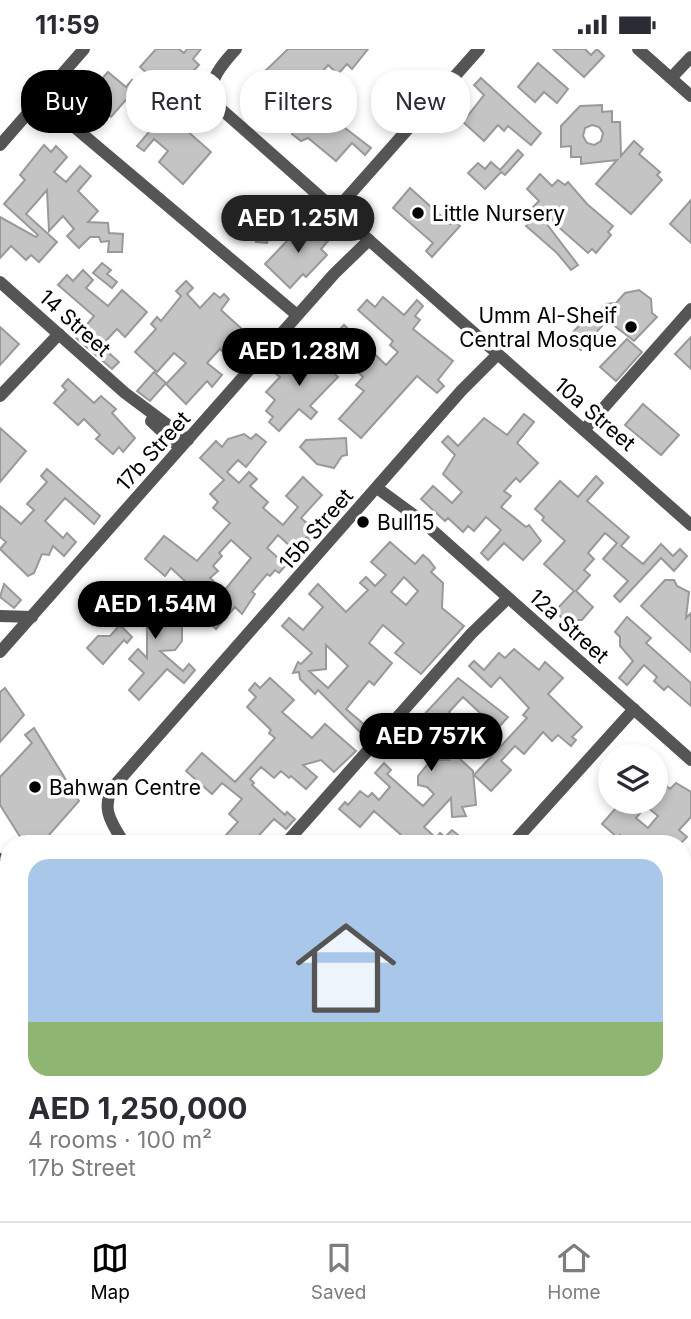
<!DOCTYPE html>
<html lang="en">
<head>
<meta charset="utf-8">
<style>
	body { margin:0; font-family:Inter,sans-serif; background:#f2f2f3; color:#2b2b33; height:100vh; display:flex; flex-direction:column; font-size:26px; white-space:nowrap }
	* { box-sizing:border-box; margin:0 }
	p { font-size:23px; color:#7c7c81 }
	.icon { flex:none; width:38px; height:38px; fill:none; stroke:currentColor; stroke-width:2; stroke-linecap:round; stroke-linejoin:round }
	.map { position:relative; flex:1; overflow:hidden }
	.drawer { position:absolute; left:0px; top:786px; width:691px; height:387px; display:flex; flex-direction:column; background:#fff; border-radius:28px 28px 0 0; box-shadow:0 4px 10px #0003 }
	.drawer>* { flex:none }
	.guide { position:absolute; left:21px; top:21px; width:649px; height:63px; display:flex; gap:14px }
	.fabs { position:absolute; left:598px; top:695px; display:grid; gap:14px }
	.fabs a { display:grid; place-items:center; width:70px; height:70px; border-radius:50%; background:#fff; box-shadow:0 4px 10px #0003; font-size:35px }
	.price { position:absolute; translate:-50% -60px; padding:0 16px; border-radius:24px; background:#000; color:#fff; font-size:23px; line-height:46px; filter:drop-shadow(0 2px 4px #0008) }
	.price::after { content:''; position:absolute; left:50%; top:42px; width:21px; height:16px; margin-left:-10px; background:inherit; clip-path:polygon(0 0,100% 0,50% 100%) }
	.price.selected { background:#222; color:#fff }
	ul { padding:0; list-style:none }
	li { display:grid; align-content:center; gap:14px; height:371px; padding:0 28px }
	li+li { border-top:2px solid #e1e1e2 }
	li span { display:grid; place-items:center; height:217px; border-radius:21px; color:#555 }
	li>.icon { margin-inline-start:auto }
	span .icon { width:126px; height:126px; fill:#fffc; stroke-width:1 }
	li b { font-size:30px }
	.chip { padding:0 24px; border-radius:28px; background:#fff; box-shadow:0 4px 10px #0003; font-size:24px; line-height:63px }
	.chip.selected { background:#000; color:#fff }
	.status { display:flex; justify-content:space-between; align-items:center; height:49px; padding:0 35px; background:#fff; direction:ltr }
	.status svg { height:19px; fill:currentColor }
	.dock { display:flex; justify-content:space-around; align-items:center; height:98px; border-top:2px solid #e1e1e2; background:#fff; font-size:19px; color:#7c7c81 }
	.dock a { display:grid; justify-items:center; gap:4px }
	.dock .selected { color:#000 }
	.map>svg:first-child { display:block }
	.building { fill:#c4c4c4; stroke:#999; stroke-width:2; fill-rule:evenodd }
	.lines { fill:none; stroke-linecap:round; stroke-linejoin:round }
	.highway-casing { stroke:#dbdbdb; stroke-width:23 }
	.minor { stroke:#555; stroke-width:12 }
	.highway { stroke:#000; stroke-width:19 }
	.rail-casing { stroke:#000; stroke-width:5 }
	.rail { stroke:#fff; stroke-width:2.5; stroke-dasharray:8; stroke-linecap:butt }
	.poi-dot { fill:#000; stroke:#fff; stroke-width:2.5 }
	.labels { text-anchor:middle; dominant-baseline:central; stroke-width:7; stroke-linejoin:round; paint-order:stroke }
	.poi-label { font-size:21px; fill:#000; stroke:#fff; text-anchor:start }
	.street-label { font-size:21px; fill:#000; stroke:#fff }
</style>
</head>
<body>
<div class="status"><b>11:59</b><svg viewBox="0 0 49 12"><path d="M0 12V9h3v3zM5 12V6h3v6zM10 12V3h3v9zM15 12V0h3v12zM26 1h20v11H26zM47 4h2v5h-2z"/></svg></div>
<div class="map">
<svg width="691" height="1172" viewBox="0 0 691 1172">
	<rect width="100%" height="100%" fill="#fff"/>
	<g class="building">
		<path d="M156,0h23l5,4 3,-4h14l-8,10 6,6 -28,30 -31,-28z"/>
		<path d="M288,0h80l-16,20 -5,-5 -9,10 -10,-9 -12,14 9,10 -9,9 15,14 -3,3 43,33 -6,7 -13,-12 -16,18 -28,-23 -7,3 -9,-7 4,-5 -39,-35 2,-17z"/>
		<path d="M553,0h32l6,6 6,-6 7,7 -20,21z"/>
		<path d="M538,14l30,26 -11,14 -13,-11 -9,10 -17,-15z"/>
		<path d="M108,23l18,15 6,-7 6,6 -27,31 -9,-7 -8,9 -12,-12 6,-7 -9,-13 5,-6 9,8z"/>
		<path d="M481,29l60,55 -10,12 -23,-19 -4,5 -6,-6 -14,16 -21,-19 21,-27 -10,-10z"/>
		<path d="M602,56v7l10,-1v11h8l1,34 13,-15 9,8 -4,5 21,18 -3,3 5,5 -31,34 -35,-30 21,-24 -36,4v-7h-10v-11l-10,1v-21l19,-20zM592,76l7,2 4,6 -2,8 -7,4 -7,-2 -4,-7 2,-8z"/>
		<path d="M149,58l6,6 5,-6 51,45 -28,32 -24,-22 9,-11 -14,-12 -10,12 -7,-5 12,-14 -10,-9v-4z"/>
		<path d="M44,96l7,7 5,-6 11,11 -13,15 12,10 14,-16 11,10 -13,15 20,20 -10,11 20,1 1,10 14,1 -1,18h-14l1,-11 -8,1 -2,-5h-9l-11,11 -12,-12 7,-7 -11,-13 -14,15 -2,-41 -21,24 31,28 -18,20 -8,-7 -5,5 -15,-14 -11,12v-41l36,20 2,-2 -34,-31 21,-24 -5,-5z"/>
		<path d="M518,101l5,5 -18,20 -4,-3 -16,17 -17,-16 10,-10 7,6 6,-7 9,8z"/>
		<path d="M540,125l12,12 6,-6 7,5 3,-3 19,22 26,22 -5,6 3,3 -15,18 -4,-4 -4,4 -42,-37 -3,3 35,46 -7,5 -14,-17 -31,-27 13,-14 -6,-5 6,-6 -12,-12z"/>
		<path d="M410,139l40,36 4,-4 6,6 -28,31 -6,-6 7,-8 -40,-35z"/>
		<path d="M691,151v43l-21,-19z"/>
		<path d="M255,154l13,1 11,7 8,-5 4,7 -9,7 -4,13 -9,3 -2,7 -11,-1 9,-16 -19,5 -3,-9 6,-3 -1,-10z"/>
		<path d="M306,172l22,20 -7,8 6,6 -21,22 -3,-3 -13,14 -25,-24z"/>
		<path d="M102,214l9,7 -4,4 10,8 -5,6 -19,-15z"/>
		<path d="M83,221l10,10 -7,8 22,18 14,-16 25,22 -22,25 -8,-8 -16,17 18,16 -7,7 -36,-31 18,-22 -36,-31 9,-10 6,6z"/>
		<path d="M186,232l7,7 -6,6 13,14 14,-15 6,5 4,-4 5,5 -8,11 22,20 1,15 -11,17 -13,-13 -13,14 15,12 -10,12 -5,-6 -21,23 -20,-20 20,-21 -12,-10 -17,19 -22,-20 21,-23 -5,-5 6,-7 4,4 20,-25 -5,-5z"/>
		<path d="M639,241l12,9 1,14 5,4 -23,24 -27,-21 -26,30 -13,-12 24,-27 4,4 10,-11 10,-1 9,-10z"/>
		<path d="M383,248l21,18 13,-15 6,6 -8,10 5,4 -7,9 40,32 -15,19 6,6 -7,7 -20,-17 -56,62 -22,-19 25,-28 -8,-6 7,-8 -31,-30 10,-11 -5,-4 7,-7 42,40 12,-13 -8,-7 3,-4 -35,-31 9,-10 8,7z"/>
		<path d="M0,278l19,17 -19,21z"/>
		<path d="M691,288v32l-16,-15z"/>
		<path d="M627,290l15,13 -26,29 -16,-14z"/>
		<path d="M308,299l30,29 -28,29 7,6 -6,7 -12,-10 -20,22 -10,-9 4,-5 -7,-6 9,-11 -9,-8 14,-15 -5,-4 10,-11 5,5z"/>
		<path d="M154,323l12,11 -16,18 -13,-10z"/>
		<path d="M68,330l26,24 7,-7 15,13 -4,4 23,25 -12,14 -4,-5 -6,7 -17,-15 4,-4 -16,-16 -6,6 -24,-22 12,-13 -4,-4z"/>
		<path d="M643,355l36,31 -18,20 -36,-30z"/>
		<path d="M524,365l10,8 -17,21 21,20 -18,19 -4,-4 -12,13 7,5 -10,11 25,20 3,-2 12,16 -18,19 -19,-17 -16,17 -7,-7 20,-23 -15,-13 -12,14 -6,-5 -5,6 -15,-14 -3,3 -24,-22 12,-13 19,17 10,-11 -19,-18 12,-19 -13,-13 6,-6 10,10 26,-28 23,17z"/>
		<path d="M0,379l26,23 -26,31z"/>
		<path d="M244,385l7,5 5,-5 10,8 -20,25 -8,-7 -11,12 12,11 10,-11 8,7 -7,7 18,16 -5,6 20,17 15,-18 -12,-11 17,-19 19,18 -21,23 16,14 -7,8 -3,-3 -13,13 -16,-15 -11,13 19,17 -7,8 -4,-3 -5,6 -3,-2 -15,18 3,2 -13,20 -7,-7 -19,22 -40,-36 10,-11 -15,-14 -6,8 -20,-17 19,-23 33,25 33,-38 -17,-15 5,-6 -8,-8 14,-14 -24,-22 16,-17 6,6 6,-8zM231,491l20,18 -27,33 -14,-13 8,-7 -5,-5 9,-10 -3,-3z"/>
		<path d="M346,389l1,17 -5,1 -8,12 -17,-4 -17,-17 6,-7z"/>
		<path d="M47,420l53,47 -6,8 -29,-26 -20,23 18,17 4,-5 9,9 -12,14 -11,-10 -4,9 -7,-1 -8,19 -6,3 -28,-27 6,-7 -6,-5v-31l21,18 13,-14 -7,-6 20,-22 -6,-6z"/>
		<path d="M596,427l7,7 -16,18 42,36 -8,9 22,18 18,-20 12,12 7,-7 7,7 -13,15 -13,-13 -41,44 -6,-6 14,-15 -25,-22 14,-16 -12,-10 -17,20 6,6 -10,11 6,5 -14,16 17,16 -11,13h-18l-9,-9 19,-20 -30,-27 21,-23 -23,-21 2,-3 -9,-8 25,-28 18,16z"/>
		<path d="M390,493l25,22 8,-9 6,5 6,8 -4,4 12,11 -1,25 22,18 -43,48 -26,-21 9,-10 -21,-18 -14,18 23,20 -18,22 -5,-4 -23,28 26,22 -6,7 -48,-48 -3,4 -15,-15 -1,-7 -6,1 5,-11 3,2 11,-11 -30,-27 7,-8 14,12 20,-23 -14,-13 9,-10 28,28 22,-22 -8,-7 6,-6 9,9 11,-11 -15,-13zM404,528l14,14 -12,14 -15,-13zM326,596l22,21 -20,22 -19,-17 17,-2z"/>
		<path d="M665,531h9l3,6 12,6 -3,26 5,-5v39l-50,-46z"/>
		<path d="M4,535l17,16 -7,8 -14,-11z"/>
		<path d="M145,538l29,26 -9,9h17v19l-7,9 -15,1 23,20 6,-7 6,6 -11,13 -17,-14 -28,31 -10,-10 15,-17 -15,-14 9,-10 9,9v-48l-8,9 -20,-18 10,-11 7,7z"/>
		<path d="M627,568l24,21 -5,5 45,40v23l-23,-20 -4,4 -10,-9 3,-4 -13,-12 -17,20 -8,-7 14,-17 -13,-15v-9l-5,-5z"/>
		<path d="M120,576l12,12 -5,6 -3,-3 -21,24 -16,-16 11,-12h12z"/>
		<path d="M514,600l25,21 6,-8 18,16 -15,16 34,33 -10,10 4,3 -5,6 -13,-11 -6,6 -9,-9 -19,22 -9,-8 -14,15 10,9 -20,21 -17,-16 53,-57 -4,-3 6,-7 -29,-31 -9,10 -22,-21 5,-5 10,9 15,-17 6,5z"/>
		<path d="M270,629l24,22 -12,12 30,26 13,-14 31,27 -22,21 -13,-12 -18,5 14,12 -11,12 -15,-13 -2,2 -8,-7 -7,7 -13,-11 -11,12 4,4 -2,2 33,30 2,-3 8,7 -9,10 -12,-10 -22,24h-16l-10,-8 12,-13 -9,-8 13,-15 -20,-16 -10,11 -26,-23 16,-18 33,29 40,-44 -6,-5 2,-3 -24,-23 9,-10 -7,-7 6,-7 5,5z"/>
		<path d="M458,629l50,39 -11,12 -34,-32 -14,15 4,4 -10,13 25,-2 11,10 -19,22 13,12 3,34 -14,2 4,9 -14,1 -1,-19 -27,29 12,11 4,-5 5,4 7,-7 11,9 -4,4h-58l3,-3 -4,-6 -26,-23 -14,16 -21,-18 6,-7 3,3 12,-14 8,6 4,-4 7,7 11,-13 -15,-14 9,-10 7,7 -4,4 36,32 11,-12 -7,-7 -9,-2v-9l13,-16h18l-20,-18 -6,6 -16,-15z"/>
		<path d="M5,639l19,27 -24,27v-50z"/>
		<path d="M34,679l45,73 -37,42h-18l-24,-38v-28l32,-34 -7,-8z"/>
		<path d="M656,728l14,12 6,-6 15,9v25l-12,13 8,7 -6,6h-50l-11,-8 -2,3 -16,-14 20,-23h34zM646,757l12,10 -10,12 -12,-10z"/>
		<path d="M691,908v13l-4,5 4,4v31l-9,10v-54z"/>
		<path d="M682,979l9,8v49l-9,-7v-29l6,-6 -6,-4z"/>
		<path d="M543,1164h35l-7,8h-36z"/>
	</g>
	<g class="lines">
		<g class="highway-casing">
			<g id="highway">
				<path d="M0,937l9,13"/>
				<path d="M0,1026l9,13"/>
				<path d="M100,1164l6,8"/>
				<path d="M164,1164l6,8"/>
			</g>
		</g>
		<g class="minor">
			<path d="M236,0c-17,19 -35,38 -14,61l469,415"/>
			<path d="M638,0l53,47"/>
			<path d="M671,29l20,-21"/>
			<path d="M41,50l256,216"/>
			<path d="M0,96l84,-96"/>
			<path d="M336,161l143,-161"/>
			<path d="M0,233l125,111 63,47"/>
			<path d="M0,347l59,-62"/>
			<path d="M151,372l29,27"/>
			<path d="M584,381l107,-121"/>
			<path d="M377,439l45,33 269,239"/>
			<path d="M0,567l32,1"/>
			<path d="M0,603l334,-378 35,-34"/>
			<path d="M124,794c-12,-19 -25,-36 -9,-58l346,-394 37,-37"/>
			<path d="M286,794l185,-209 37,-36"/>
			<path d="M513,794l121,-134"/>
			<path d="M0,810l9,11"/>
			<path d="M682,864l9,-10"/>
			<path d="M682,1117l9,-9"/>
			<path d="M0,1154l13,18"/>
			<path d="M257,1164l7,8"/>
			<path d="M418,1172l2,-8"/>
			<path d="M634,1172l7,-8"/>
		</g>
		<use href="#highway" class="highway"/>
		<g class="rail-casing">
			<g id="rail">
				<path d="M0,1105l9,13"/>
				<path d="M42,1164l6,8"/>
			</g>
		</g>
		<use href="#rail" class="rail"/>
	</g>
	<g class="poi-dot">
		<circle cx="418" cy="164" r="7"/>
		<circle cx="631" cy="278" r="7"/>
		<circle cx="363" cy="473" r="7"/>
		<circle cx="35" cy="738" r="7"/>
	</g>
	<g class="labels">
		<g class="poi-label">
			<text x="432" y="164">Little Nursery</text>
			<text x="617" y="266" text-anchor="end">Umm Al-Sheif<tspan x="617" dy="24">Central Mosque</tspan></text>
			<text x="377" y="473">Bull15</text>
			<text x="49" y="738">Bahwan Centre</text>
		</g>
		<g class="street-label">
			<text transform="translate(75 274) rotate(42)">14 Street</text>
			<text transform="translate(595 365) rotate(41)">10a Street</text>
			<text transform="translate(153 402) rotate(-48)">17b Street</text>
			<text transform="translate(316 480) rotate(-49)">15b Street</text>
			<text transform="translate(569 577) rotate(42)">12a Street</text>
		</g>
	</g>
</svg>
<div class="fabs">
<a><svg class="icon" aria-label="layers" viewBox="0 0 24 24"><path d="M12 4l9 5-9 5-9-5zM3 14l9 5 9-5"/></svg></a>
</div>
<b class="price selected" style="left:298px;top:206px">AED 1.25M</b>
<b class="price" style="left:299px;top:339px">AED 1.28M</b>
<b class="price" style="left:155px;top:592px">AED 1.54M</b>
<b class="price" style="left:431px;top:724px">AED 757K</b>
<div class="guide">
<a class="chip selected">Buy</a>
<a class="chip">Rent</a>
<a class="chip">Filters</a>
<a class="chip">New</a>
</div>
<section class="drawer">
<ul>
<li><span style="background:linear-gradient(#a9c7e8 75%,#8fb573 0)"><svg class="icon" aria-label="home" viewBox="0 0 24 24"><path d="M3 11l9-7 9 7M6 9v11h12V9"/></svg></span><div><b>AED 1,250,000</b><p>4 rooms · 100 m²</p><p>17b Street</p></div></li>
</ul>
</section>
</div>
<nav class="dock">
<a class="selected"><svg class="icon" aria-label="map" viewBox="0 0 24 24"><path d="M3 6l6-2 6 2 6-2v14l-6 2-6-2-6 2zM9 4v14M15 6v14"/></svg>Map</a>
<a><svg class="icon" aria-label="saved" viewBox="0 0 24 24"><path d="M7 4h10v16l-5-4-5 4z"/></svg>Saved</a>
<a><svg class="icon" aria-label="home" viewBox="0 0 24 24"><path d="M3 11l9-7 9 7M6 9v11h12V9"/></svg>Home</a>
</nav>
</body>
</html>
